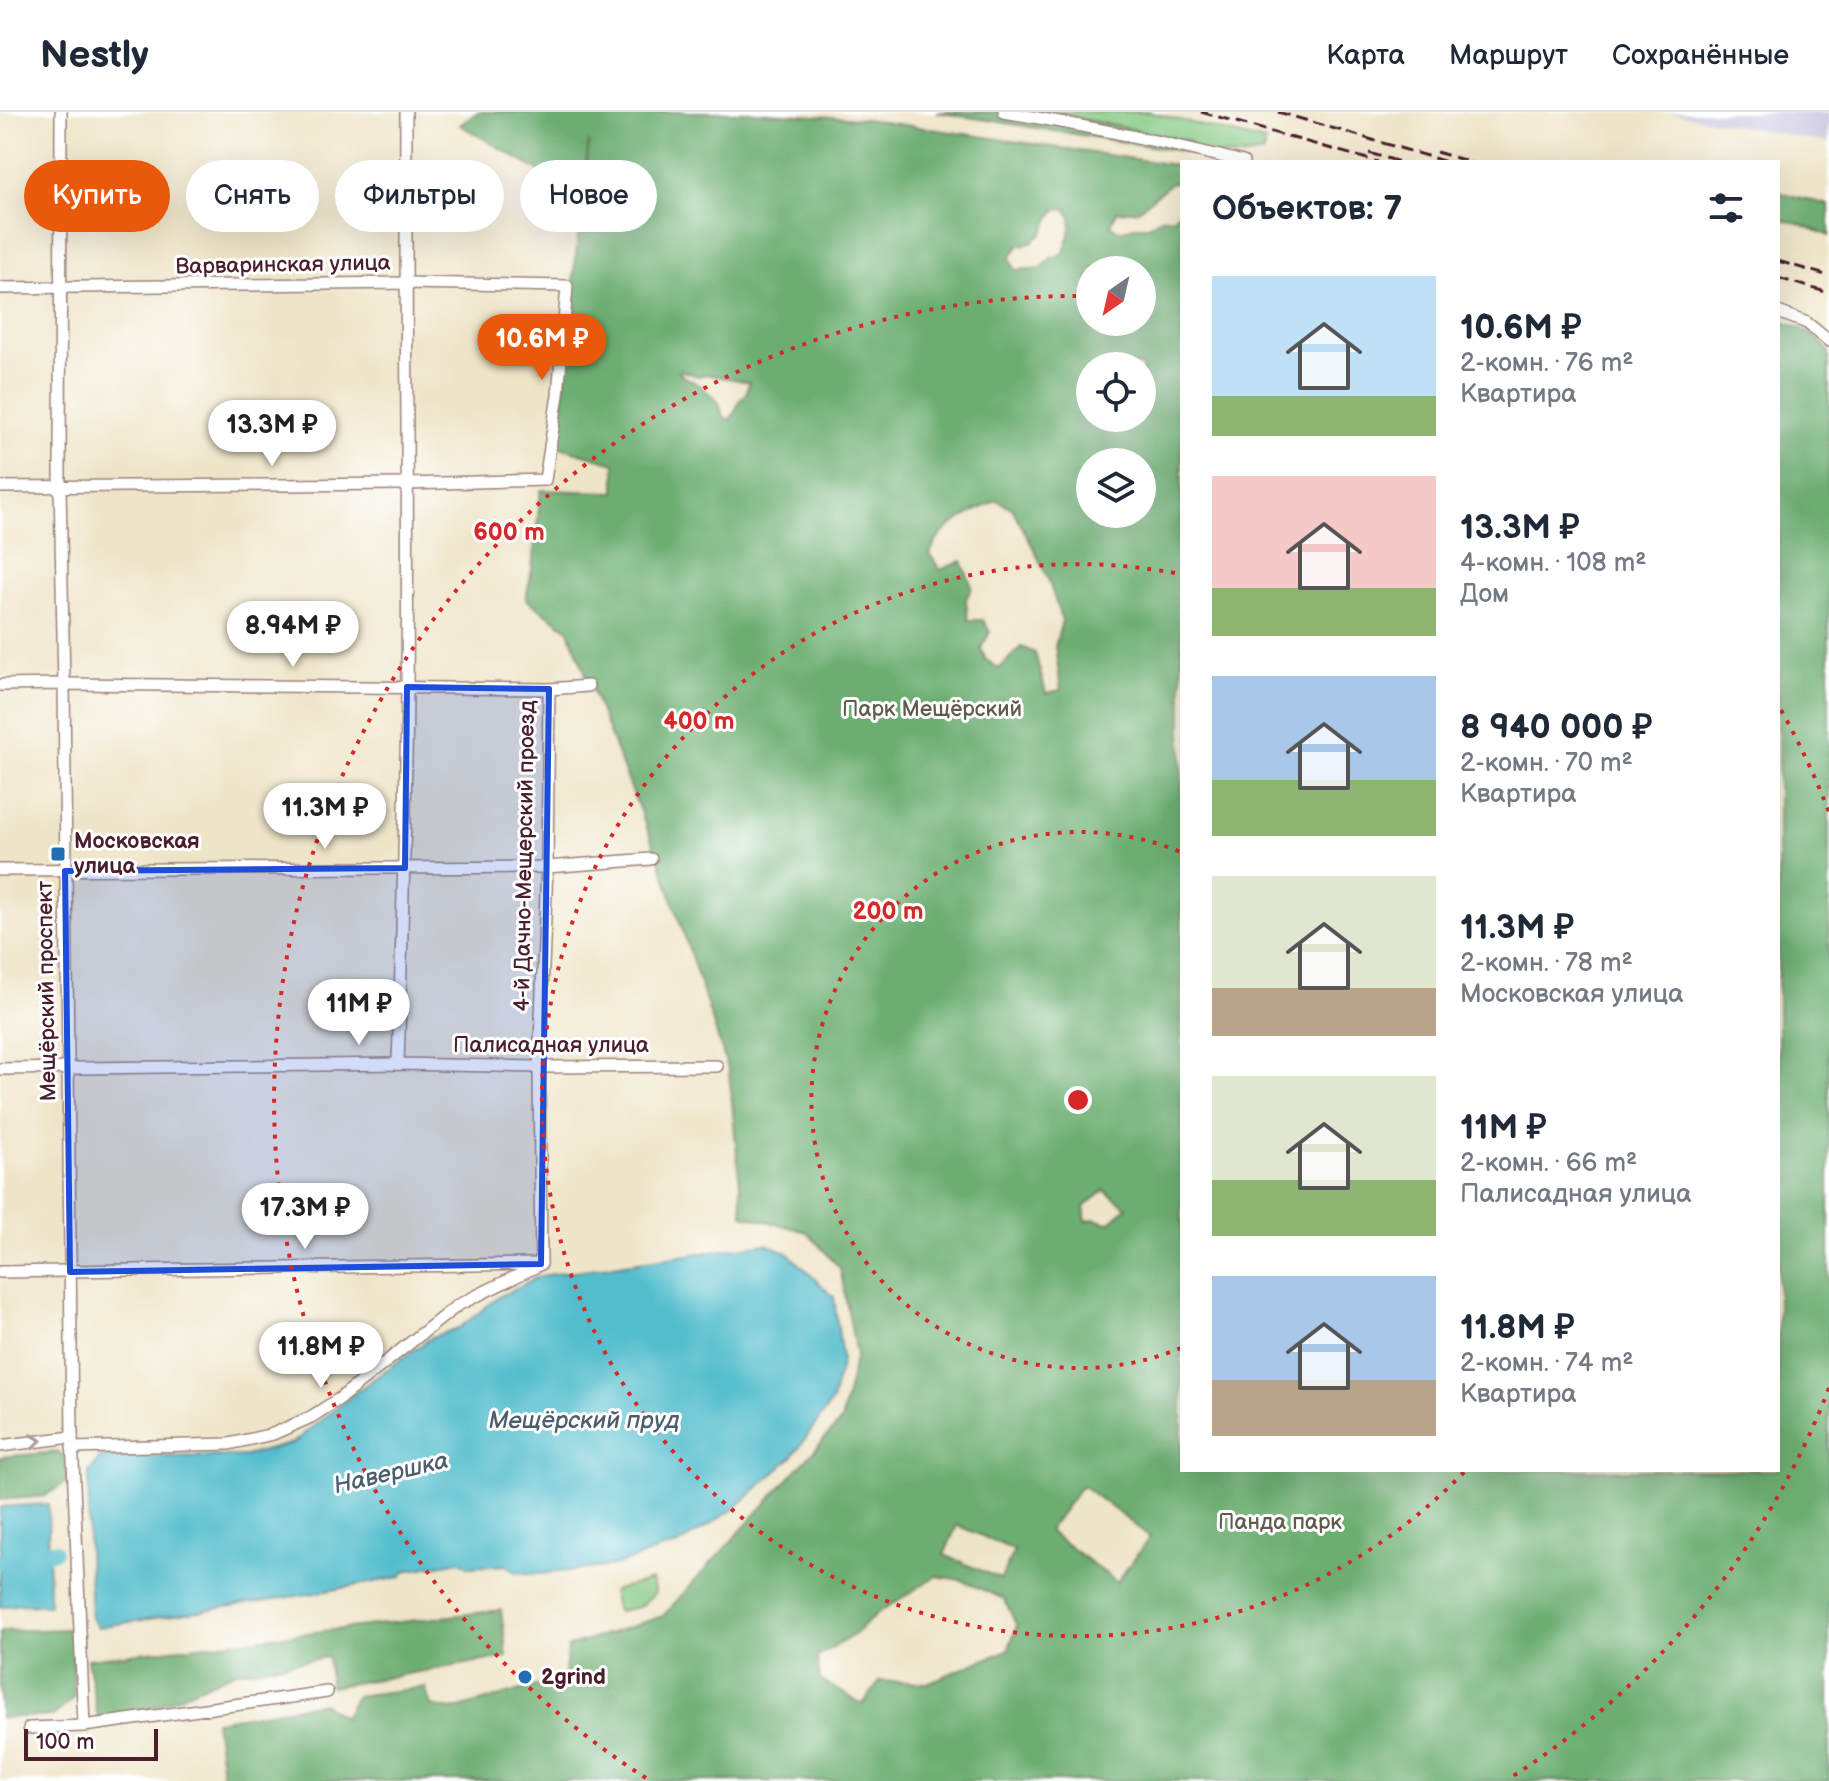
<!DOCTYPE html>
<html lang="ru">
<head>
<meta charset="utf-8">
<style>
	body { margin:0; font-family:"Balsamiq Sans",sans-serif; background:#f6f6f7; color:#1f2937; height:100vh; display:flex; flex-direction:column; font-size:30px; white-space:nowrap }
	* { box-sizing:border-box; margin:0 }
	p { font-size:26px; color:#747a83 }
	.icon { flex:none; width:44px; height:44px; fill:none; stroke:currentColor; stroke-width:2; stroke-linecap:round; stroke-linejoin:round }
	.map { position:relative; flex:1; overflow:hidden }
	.panel { position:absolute; left:1180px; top:48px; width:600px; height:1312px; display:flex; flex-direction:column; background:#fff; border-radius:0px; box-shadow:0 8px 32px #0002 }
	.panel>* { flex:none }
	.hud { position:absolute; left:24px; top:48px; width:760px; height:72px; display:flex; gap:16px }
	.needle { width:52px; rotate:214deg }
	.fabs { position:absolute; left:1076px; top:144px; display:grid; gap:16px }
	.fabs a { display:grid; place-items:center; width:80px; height:80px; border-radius:50%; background:#fff; box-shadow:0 8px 32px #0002; font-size:40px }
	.scale { position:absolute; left:24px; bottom:20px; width:134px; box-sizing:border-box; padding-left:8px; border:4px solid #4a1f2b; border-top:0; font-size:22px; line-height:28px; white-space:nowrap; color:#4a1f2b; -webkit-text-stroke:6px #fff; paint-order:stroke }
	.price { position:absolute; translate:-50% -68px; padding:0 18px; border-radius:28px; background:#fff; color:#222; font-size:26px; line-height:52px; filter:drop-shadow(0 2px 4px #0008) }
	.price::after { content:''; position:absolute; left:50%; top:48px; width:24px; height:18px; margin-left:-12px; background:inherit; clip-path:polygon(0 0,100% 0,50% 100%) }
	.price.selected { background:#ea580c; color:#fff }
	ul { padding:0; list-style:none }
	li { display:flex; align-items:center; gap:24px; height:200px; padding:0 32px }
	li span { display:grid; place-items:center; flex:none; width:224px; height:160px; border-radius:0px; color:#555 }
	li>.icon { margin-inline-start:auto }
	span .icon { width:96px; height:96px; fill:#fffc; stroke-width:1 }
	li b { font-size:34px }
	h2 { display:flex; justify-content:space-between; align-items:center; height:96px; padding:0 32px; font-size:34px }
	.chip { padding:0 28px; border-radius:36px; background:#fff; box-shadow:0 8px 32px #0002; font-size:28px; line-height:72px }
	.chip.selected { background:#ea580c; color:#fff }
	header { display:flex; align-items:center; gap:48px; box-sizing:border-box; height:112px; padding:0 40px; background:#fff; border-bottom:2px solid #e0e1e3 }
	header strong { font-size:38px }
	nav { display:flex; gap:44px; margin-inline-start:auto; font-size:28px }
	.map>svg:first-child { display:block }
	.industrial { fill:#c3c0db }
	.green { fill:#85c983; stroke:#687457; stroke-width:2 }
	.forest { fill:#6cad71; stroke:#5b664e; stroke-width:2; fill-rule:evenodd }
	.water { fill:#52bdcc; stroke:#4e6e7c; stroke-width:2 }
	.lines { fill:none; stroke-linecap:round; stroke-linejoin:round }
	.river { stroke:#52bdcc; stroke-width:16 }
	.minor-casing { stroke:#9c8279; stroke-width:14 }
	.minor { stroke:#fff; stroke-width:11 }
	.rail { stroke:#4a1f2b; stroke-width:3; stroke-dasharray:12 6; stroke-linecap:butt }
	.oneway { stroke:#ae9aa0 }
	.marked { fill:#1d4ed8; fill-opacity:0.2; stroke:#1d4ed8; stroke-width:6; stroke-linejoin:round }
	.ring { fill:none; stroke:#d62828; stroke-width:4; stroke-dasharray:4 8 }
	.poi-dot { fill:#1f6fb2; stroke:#fff; stroke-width:3 }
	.labels { text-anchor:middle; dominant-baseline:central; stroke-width:6; stroke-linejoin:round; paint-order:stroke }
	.street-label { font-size:22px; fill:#4a1f2b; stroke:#fff }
	.park-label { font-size:22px; fill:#5f5a4a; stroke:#fff }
	.poi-label { font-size:22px; font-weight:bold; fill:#4a1f2b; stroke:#fff; text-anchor:start }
	.water-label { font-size:24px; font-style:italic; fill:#4d5e6b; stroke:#fff }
	.centre { fill:#d62828; stroke:#fff; stroke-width:4 }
	.ring-label { font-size:24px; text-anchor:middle; font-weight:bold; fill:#d62828; stroke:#fff; stroke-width:6; stroke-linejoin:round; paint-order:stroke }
</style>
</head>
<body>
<header>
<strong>Nestly</strong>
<nav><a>Карта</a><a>Маршрут</a><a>Сохранённые</a></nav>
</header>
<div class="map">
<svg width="1829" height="1669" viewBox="0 0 1829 1669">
	<rect width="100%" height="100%" fill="#fff"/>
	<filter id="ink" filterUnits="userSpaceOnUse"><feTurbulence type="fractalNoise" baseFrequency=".0125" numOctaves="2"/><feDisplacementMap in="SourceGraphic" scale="16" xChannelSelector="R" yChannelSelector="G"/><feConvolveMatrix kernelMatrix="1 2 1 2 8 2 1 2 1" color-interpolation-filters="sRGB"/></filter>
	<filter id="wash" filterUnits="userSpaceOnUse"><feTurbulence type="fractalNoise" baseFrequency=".006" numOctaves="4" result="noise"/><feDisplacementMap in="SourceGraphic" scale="32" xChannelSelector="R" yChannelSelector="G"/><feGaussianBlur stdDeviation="1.8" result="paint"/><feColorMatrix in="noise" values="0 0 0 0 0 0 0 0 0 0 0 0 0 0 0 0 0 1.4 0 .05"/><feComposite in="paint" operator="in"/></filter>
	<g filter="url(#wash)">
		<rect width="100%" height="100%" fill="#eee4c7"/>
		<path class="industrial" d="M1668,0h161v31z"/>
		<g class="green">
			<path d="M1047,0h102l116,30 -1,11 -26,4 -45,-4 -4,-12z"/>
			<path d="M651,1468l4,13 -16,14 -22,4 -5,-20z"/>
		</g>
		<g class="forest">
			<path d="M478,0h271l115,7 318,47v14l-12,4 -32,26 -21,2 -6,12 4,5 6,2 13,-5h14l12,-8 13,-1 9,-8v1261h596v-1150c23,8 35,12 51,31v1430h-1606l-8,-60 108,-18 21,15 12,-22 69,-9 6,19 21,4 112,-32 4,-31 95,-31 178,-195 15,-67 -16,-86 -33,-36 -64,-17 -14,-143 -68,-208 -93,-235 -42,-30 6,-30 9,-79 74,2v-29l-59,-17 7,-49 10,-116 16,-140 -7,55 -122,-71zM1065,96c13,13 3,29 -1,45l-13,5 -9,10 -27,2 -5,-12 8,-12 13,-4 11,-8 12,-23zM1090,158h52v52h-52zM1090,254h52v52h-52zM679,258l19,6 7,-2 44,8 -3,12c-10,6 -8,19 -17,26l-6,-3 -4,-14 -9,-9 -10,-9 -19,-10zM1090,350h52v52h-52zM997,388l15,8 21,39 15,32 14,42 -7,25 6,44 -15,3 -11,-40 -14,-6 -22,22 -14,-10 -4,-11 9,-16 -7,-12h-15l-2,-21 6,-12 -10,-26 -22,9 -10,-16c10,-30 41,-40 67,-54zM1104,1078l23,17 -18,16 -15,-4 -8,2 -2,-14zM1082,1373l68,52 -33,45 -69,-51zM957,1413l57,25 -13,29 -57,-24zM936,1464l25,4 43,19 13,27 -9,24 -81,33 -47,-2 -17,23 -43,-24 -3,-23 35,-21 26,-23z"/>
			<path d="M936,0h111l143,29 3,12z"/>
			<path d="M1778,80l51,13v31l-31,-13 -20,-4z"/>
			<path d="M59,1340l7,9v21l-21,14 -45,4v-43z"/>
			<path d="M501,1498l6,47 -177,30 -2,-30 -94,15 -83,37 -53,9 -11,-59z"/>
			<path d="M73,1517l1,69 -21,18 -53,2v-87z"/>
		</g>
		<g class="water">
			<path d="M766,1132l21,8 47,45 8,63 -10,41 -40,56 -57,51 -57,37 -19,5 -45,16 -74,8 -25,-2 -9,-7 -37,2 -8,-6 -56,10 -4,6 -86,16 -217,34 -7,-9 -3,-69 1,-77 12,-15 144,-1 48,-13 60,-49 79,-57 27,-9 41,-32 40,-20z"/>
			<path d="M48,1392l1,101 -28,-1 -21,3v-100z"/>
		</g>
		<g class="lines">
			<path class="river" d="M0,1449l38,-5 16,-5"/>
		</g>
	</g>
	<g filter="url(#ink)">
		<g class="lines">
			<g class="minor-casing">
				<g id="minor">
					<path d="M61,0l-1,374 4,198 8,753 12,289"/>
					<path d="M1004,0c81,14 160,29 239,50"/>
					<path d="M0,176l405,-5 162,3 -9,109 -13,85 -138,4 -407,3"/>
					<path d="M1778,200l29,11 22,18"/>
					<path d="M0,573l64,-1 485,5 39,-3"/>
					<path d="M0,758l547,-3 104,-8"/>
					<path d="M398,952c4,-125 8,-250 9,-376 2,-192 -2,-384 -1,-576"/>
					<path d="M0,957l398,-5 141,3 178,-1"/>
					<path d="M541,1152l-2,-197 8,-200 2,-178"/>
					<path d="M0,1160l541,-8"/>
					<path d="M0,1334l72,-9"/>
					<path d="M72,1336l157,-4 44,-10 38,-17 28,-18 119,-94 79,-39"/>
					<path d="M29,1616l55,-2 243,-34"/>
				</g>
			</g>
			<use href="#minor" class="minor"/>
			<g class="rail">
				<path d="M1201,0l177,50"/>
				<path d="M1278,0l169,50"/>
				<path d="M1436,40l35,10"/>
				<path d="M1369,41l31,9"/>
				<path d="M1778,149l51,15"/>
				<path d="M1778,166l51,15"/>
			</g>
		</g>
		<defs><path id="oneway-chevron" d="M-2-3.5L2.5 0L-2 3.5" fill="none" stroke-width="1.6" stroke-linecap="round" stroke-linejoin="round" transform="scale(2)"/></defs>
		<use class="oneway" href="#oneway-chevron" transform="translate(36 1329) rotate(-8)"/>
	</g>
	<path class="marked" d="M407,575l142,2 -8,575 -471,8 -5,-401 340,-3z"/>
	<g class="ring">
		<path d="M1181 1236A268 268 0 1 1 1181 740"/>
		<path d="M1464 1360A536 536 0 1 1 1180 462"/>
		<path d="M1829 1276A804 804 0 0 1 1510 1666M646 1666A804 804 0 0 1 1085 184M1781 598A804 804 0 0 1 1829 700"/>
	</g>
	<g class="poi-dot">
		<rect x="50" y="734" width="16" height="16" rx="4"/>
		<circle cx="525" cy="1565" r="8"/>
	</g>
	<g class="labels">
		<g class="street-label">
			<text transform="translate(283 153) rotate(-1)">Варваринская улица</text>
			<text transform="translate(525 744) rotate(-89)">4-й Дачно-Мещерский проезд</text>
			<text transform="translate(47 879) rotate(-91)">Мещёрский проспект</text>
			<text x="551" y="933">Палисадная улица</text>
		</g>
		<g class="park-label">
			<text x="932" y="597">Парк Мещёрский</text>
			<text x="1280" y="1410">Панда парк</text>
		</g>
		<g class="poi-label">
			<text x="74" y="729">Московская<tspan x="74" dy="25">улица</tspan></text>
			<text x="541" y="1565">2grind</text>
		</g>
		<g class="water-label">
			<text x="584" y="1308">Мещёрский пруд</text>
			<text transform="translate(391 1361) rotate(-13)">Навершка</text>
		</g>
	</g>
	<circle cx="1078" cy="988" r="12" class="centre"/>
	<g class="ring-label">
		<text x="509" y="428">600 m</text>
		<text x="699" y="617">400 m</text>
		<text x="888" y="807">200 m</text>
	</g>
</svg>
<div class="fabs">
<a><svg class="needle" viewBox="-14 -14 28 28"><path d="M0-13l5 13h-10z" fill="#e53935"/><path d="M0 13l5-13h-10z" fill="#747a83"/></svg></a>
<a><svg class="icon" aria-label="locate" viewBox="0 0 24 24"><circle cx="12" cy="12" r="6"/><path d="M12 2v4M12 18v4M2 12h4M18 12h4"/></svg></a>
<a><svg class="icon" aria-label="layers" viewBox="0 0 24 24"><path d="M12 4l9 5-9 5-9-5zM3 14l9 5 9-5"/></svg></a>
</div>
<div class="scale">100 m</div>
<b class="price selected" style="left:542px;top:270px">10.6M ₽</b>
<b class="price" style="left:272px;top:356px">13.3M ₽</b>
<b class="price" style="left:293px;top:557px">8.94M ₽</b>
<b class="price" style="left:325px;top:739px">11.3M ₽</b>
<b class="price" style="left:359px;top:935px">11M ₽</b>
<b class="price" style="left:305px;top:1139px">17.3M ₽</b>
<b class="price" style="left:321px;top:1278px">11.8M ₽</b>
<div class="hud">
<a class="chip selected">Купить</a>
<a class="chip">Снять</a>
<a class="chip">Фильтры</a>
<a class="chip">Новое</a>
</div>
<section class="panel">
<h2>Объектов: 7<svg class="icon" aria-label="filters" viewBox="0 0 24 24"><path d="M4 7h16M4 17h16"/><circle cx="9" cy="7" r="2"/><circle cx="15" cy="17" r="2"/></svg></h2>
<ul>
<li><span style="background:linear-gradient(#bfe0f5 75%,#8fb573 0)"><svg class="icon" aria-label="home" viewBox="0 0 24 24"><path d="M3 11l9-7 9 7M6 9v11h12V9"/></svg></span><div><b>10.6M ₽</b><p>2-комн. · 76 m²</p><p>Квартира</p></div></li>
<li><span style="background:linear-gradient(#f6c9c9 70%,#8fb573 0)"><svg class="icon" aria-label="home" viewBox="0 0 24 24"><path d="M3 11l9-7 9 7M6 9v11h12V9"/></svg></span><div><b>13.3M ₽</b><p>4-комн. · 108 m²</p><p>Дом</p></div></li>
<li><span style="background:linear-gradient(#a9c7e8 65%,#8fb573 0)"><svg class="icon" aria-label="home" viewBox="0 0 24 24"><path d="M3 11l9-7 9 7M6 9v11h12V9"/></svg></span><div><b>8 940 000 ₽</b><p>2-комн. · 70 m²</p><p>Квартира</p></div></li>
<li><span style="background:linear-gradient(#dfe7d0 70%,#b9a48a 0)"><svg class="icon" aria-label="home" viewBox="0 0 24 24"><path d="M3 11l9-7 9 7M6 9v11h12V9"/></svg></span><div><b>11.3M ₽</b><p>2-комн. · 78 m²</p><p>Московская улица</p></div></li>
<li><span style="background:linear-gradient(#dfe7d0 65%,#8fb573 0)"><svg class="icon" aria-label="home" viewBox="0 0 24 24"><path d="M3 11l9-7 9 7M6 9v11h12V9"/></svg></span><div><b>11M ₽</b><p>2-комн. · 66 m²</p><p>Палисадная улица</p></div></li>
<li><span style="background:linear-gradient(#a9c7e8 65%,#b9a48a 0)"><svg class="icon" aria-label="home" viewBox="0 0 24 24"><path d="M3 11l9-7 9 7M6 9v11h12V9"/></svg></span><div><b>11.8M ₽</b><p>2-комн. · 74 m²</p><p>Квартира</p></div></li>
</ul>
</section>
</div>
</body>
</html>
